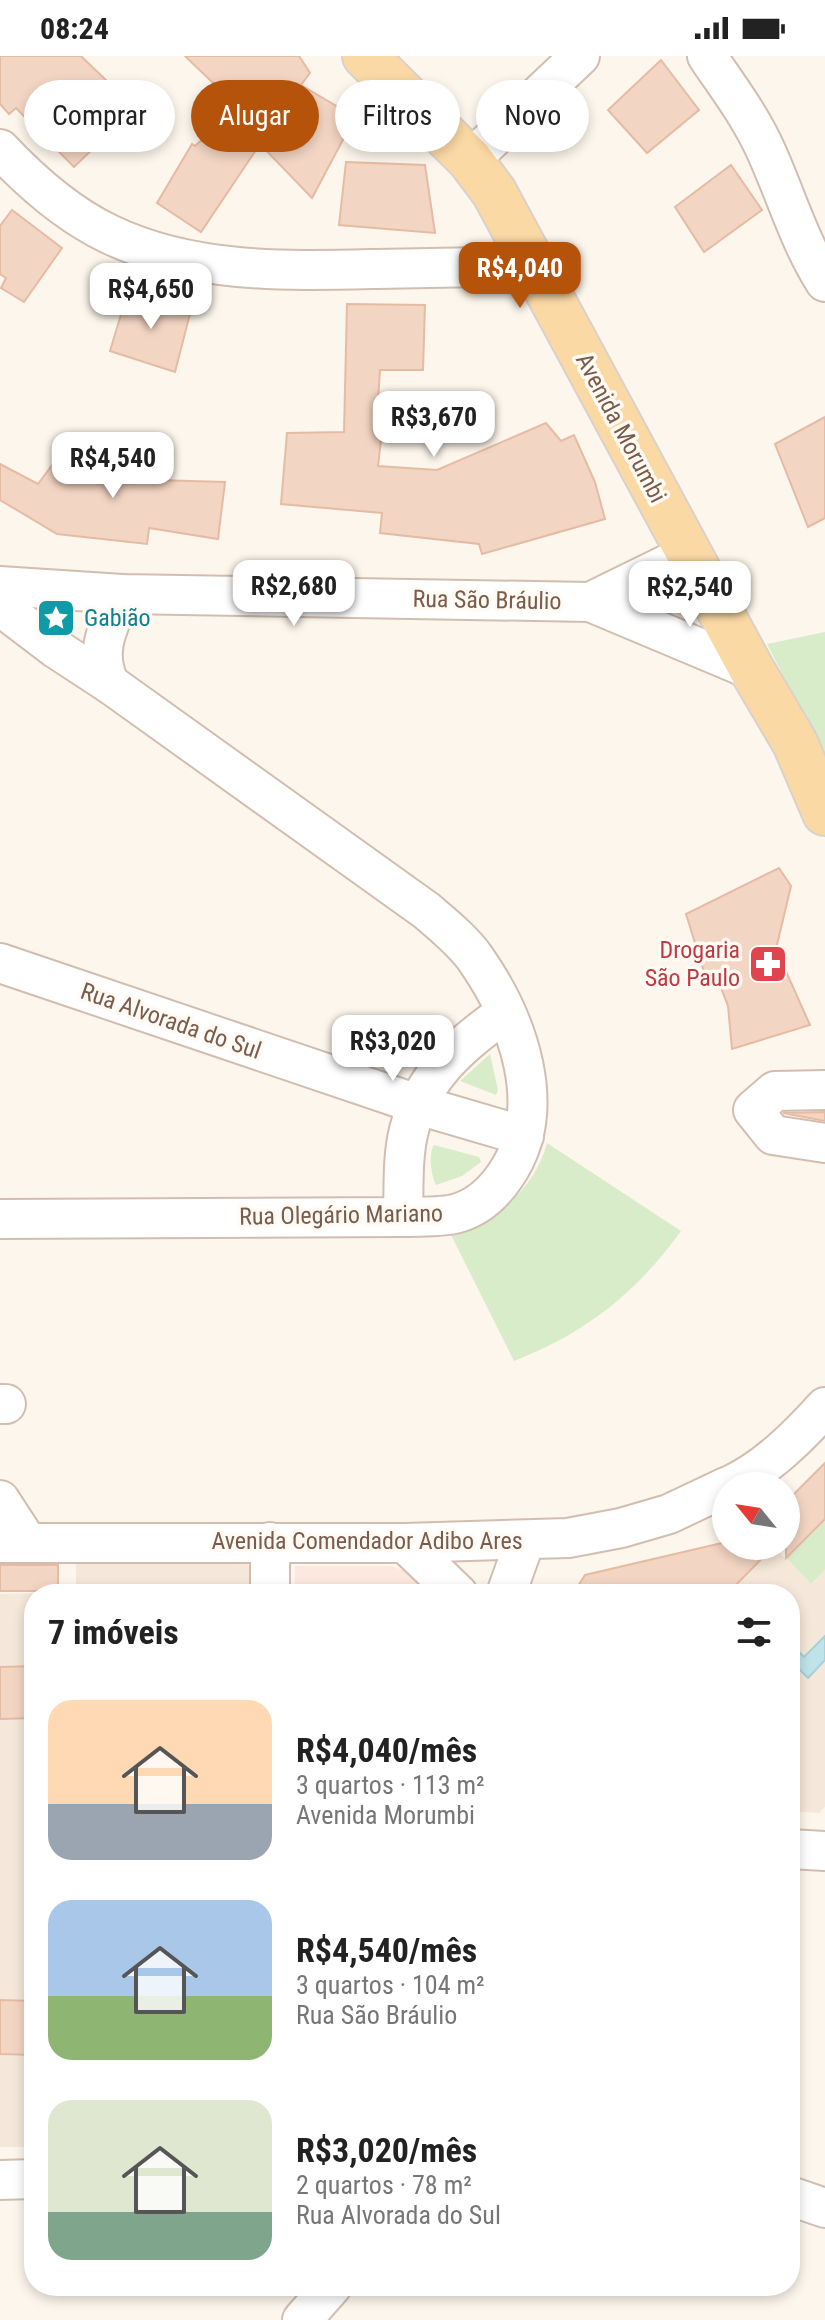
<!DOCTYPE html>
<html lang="pt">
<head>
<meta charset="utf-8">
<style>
	body { margin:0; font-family:"Roboto Condensed",sans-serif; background:#f2f2f2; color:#222; height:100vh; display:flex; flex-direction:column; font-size:30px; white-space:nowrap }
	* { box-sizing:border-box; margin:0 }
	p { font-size:26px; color:#767676 }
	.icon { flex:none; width:44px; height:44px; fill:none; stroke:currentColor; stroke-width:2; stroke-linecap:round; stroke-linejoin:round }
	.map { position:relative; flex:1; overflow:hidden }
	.panel { position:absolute; left:24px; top:1528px; width:776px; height:712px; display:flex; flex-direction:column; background:#fff; border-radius:32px; box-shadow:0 4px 12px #0003 }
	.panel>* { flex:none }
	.hud { position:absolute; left:24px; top:24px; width:778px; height:72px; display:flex; gap:16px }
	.needle { width:52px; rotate:300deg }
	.controls { position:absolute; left:712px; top:1416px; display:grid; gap:16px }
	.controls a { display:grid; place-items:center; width:88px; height:88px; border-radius:50%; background:#fff; box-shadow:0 4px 12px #0003; font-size:40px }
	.price { position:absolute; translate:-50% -68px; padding:0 18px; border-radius:16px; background:#fff; color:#222; font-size:26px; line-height:52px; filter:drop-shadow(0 2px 4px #0008) }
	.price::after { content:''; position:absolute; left:50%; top:48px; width:24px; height:18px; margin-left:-12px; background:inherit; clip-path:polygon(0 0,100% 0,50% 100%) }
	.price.current { background:#b45309; color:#fff }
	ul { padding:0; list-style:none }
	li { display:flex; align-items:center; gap:24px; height:200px; padding:0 24px }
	li span { display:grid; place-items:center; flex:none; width:224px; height:160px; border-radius:24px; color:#555 }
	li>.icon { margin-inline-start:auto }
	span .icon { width:96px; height:96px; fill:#fffc; stroke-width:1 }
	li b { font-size:34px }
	h2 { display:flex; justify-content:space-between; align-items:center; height:96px; padding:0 24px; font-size:34px }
	.pill { padding:0 28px; border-radius:36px; background:#fff; box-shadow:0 4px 12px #0003; font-size:28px; line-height:72px }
	.pill.current { background:#b45309; color:#fff }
	.status { display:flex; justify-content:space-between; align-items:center; height:56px; padding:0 40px; background:#fff; direction:ltr }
	.status svg { height:22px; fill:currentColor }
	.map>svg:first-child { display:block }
	.residential { fill:#f5e8da }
	.commercial { fill:#fde8e0 }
	.green { fill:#d8ecc9 }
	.water { fill:#bfe3e8; stroke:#a5d3da; stroke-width:2 }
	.building { fill:#f3d5c3; stroke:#e6bba3; stroke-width:2 }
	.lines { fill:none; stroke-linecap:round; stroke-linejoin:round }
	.minor-casing { stroke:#d1beb0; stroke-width:42 }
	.major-casing { stroke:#dad1cd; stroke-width:48 }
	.minor { stroke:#fff; stroke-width:38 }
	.major { stroke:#fbd9a5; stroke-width:44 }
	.labels { text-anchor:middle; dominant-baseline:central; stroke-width:7; stroke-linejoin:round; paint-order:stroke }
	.street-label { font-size:24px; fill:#7a5c4d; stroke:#fffaf3 }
	.culture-label { font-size:24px; fill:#0d838f; stroke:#fffaf3; text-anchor:start }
	.health-label { font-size:24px; fill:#be3a42; stroke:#fffaf3; text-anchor:end }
</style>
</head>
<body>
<div class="status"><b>08:24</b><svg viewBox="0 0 49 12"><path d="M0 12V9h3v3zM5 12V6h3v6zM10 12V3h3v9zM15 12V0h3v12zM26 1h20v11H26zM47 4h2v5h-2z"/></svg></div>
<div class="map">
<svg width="825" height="2264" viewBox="0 0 825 2264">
	<rect width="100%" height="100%" fill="#fdf6ec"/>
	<g class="residential">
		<path d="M773,1490l38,38 14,-14v237l-6,6 -29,-2v-217h-64z"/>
		<path d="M251,1507v31h-217v553h-34v-553l76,-2v-28z"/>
	</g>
	<path class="commercial" d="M295,1510h95l27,8 25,20h-147z"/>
	<g class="green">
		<path d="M825,576v125l-58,-113z"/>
		<path d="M490,998l8,36 -2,5 -36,-14z"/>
		<path d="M547,1087l134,88c-45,62 -95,102 -167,130l-63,-126c45,-17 83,-44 96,-92z"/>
		<path d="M434,1089l45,12 2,5 -19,14 -26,9c-5,-10 -8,-31 -2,-40z"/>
		<path d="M825,1463v51l-14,14 -25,-26z"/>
	</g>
	<path class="water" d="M825,1580v24l-17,18 -18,-18v-17l14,14z"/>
	<g class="building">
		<path d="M0,0h81l54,52 -61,59 -58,-59 -7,6 -9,-10z"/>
		<path d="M185,0h114l11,17 -9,12 54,32 -43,81 -52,-54 -59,88 -44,-29 35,-59 3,2 43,-39z"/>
		<path d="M661,4l38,50 -52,43 -39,-43z"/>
		<path d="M346,106l79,3 10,68 -96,-8z"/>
		<path d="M731,109l31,45 -58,42 -29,-45z"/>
		<path d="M12,154l50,38 -38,54 -23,-14 5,-10 -6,-4v-48z"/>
		<path d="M128,235l63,19 -16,62 -65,-21z"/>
		<path d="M347,248l78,1 -2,65h-43l-4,62h6l-4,34 59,4 109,-47 15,18 13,-6 21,47 10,37 -123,35 -3,-10 -99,-11 2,-20 -101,-9 6,-71 57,-1z"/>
		<path d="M825,361v101l-17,9 -33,-83z"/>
		<path d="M69,386l31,20 56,9 -1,9 70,2 -7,57 -69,-11 -2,16 -90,-10 -57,-34v-36l38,20z"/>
		<path d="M779,812l12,18 -15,63 34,76 -78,24 -4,-43 -7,-18 -15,-10 -20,-64z"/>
		<path d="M825,1056v9l-42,-8z"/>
		<path d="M825,1407v56l-39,39v-56z"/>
		<path d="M726,1486v4h48l-47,48h-154l12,-19z"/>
		<rect x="0" y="1509" width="58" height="26"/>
		<path d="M34,1610v52l-34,1v-52z"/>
		<path d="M0,1944l34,1v54l-34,-1z"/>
	</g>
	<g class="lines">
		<g class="minor-casing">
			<g id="minor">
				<path d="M707,0c21,31 44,61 59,95 20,44 33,90 59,131"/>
				<path d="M0,93c31,33 67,65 109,85 83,40 179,37 268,35 53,-1 105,-2 158,-3"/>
				<path d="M470,104l110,-104"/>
				<path d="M0,530l122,8 468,8 162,68"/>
				<path d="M590,546l98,-48"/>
				<path d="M0,550l55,42 55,36 317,227c16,14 35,29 48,47 42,60 77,151 30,218 -11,16 -27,31 -47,37 -17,5 -37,3 -55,4l-403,2"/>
				<path d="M110,628c-17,-32 -1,-59 12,-90"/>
				<path d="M0,907l432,146 92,27"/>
				<path d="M825,1034l-50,1 -22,19 20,25 52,8"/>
				<path d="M403,1161c1,-28 -1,-60 6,-87 13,-53 53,-87 96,-117"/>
				<path d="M0,1348h6"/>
				<path d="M729,1430c37,-17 69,-49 96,-79"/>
				<path d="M0,1444l28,43"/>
				<path d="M0,1487h405l163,-5 53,-10 48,-14 57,-27"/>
				<path d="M405,1487l53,51"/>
				<path d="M270,1538v-52"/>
				<path d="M506,1538l19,-53"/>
				<path d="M790,1793l35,2"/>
				<path d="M0,2124l34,-1"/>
				<path d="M790,2140l35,12"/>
				<path d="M302,2264l30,-34"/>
			</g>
		</g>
		<g class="major-casing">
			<path id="major" d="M365,0l105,104 24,32 258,478 43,73 30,70"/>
		</g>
		<use href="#minor" class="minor"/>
		<use href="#major" class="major"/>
	</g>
	<defs>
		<g id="sight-square" transform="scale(2)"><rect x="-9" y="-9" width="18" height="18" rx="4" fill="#0f9aa8" stroke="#fffaf3"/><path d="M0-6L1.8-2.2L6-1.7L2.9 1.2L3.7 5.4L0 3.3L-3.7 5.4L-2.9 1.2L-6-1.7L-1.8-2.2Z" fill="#fff"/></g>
		<g id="pharmacy-square" transform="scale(2)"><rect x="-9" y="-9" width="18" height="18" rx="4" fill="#e0444e" stroke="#fffaf3"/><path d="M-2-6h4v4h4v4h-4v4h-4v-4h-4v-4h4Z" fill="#fff"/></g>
	</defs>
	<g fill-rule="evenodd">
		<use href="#sight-square" x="56" y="562"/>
		<use href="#pharmacy-square" x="768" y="908"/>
	</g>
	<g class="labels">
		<g class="street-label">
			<text transform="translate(621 372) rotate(62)">Avenida Morumbi</text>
			<text transform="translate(487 544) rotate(1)">Rua São Bráulio</text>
			<text transform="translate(171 965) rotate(19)">Rua Alvorada do Sul</text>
			<text transform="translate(341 1159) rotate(-1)">Rua Olegário Mariano</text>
			<text x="367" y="1485">Avenida Comendador Adibo Ares</text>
		</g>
		<g class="culture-label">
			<text x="84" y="562">Gabião</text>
		</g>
		<g class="health-label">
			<text x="740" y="894">Drogaria<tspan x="740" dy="28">São Paulo</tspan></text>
		</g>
	</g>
</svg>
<div class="controls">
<a><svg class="needle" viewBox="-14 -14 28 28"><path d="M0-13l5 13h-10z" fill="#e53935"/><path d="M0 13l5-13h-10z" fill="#767676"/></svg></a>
</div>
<b class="price current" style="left:520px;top:254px">R$4,040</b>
<b class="price" style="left:151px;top:275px">R$4,650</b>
<b class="price" style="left:434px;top:403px">R$3,670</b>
<b class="price" style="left:113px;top:444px">R$4,540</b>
<b class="price" style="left:294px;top:572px">R$2,680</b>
<b class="price" style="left:690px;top:573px">R$2,540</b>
<b class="price" style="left:393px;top:1027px">R$3,020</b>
<div class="hud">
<a class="pill">Comprar</a>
<a class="pill current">Alugar</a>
<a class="pill">Filtros</a>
<a class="pill">Novo</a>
</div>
<section class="panel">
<h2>7 imóveis<svg class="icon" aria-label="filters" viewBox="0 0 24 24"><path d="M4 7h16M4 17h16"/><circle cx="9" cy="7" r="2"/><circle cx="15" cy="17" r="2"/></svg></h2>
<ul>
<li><span style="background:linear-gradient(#ffd9b3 65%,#9aa5b1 0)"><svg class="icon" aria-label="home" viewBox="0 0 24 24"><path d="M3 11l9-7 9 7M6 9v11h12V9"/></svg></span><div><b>R$4,040/mês</b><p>3 quartos · 113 m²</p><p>Avenida Morumbi</p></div></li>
<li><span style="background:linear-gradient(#a9c7e8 60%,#8fb573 0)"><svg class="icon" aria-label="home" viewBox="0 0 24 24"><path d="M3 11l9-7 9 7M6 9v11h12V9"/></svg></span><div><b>R$4,540/mês</b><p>3 quartos · 104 m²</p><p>Rua São Bráulio</p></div></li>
<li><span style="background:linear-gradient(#dfe7d0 70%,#7fa58c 0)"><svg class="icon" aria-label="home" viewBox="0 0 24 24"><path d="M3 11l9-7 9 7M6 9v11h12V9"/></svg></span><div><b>R$3,020/mês</b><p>2 quartos · 78 m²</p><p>Rua Alvorada do Sul</p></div></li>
</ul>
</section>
</div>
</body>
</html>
